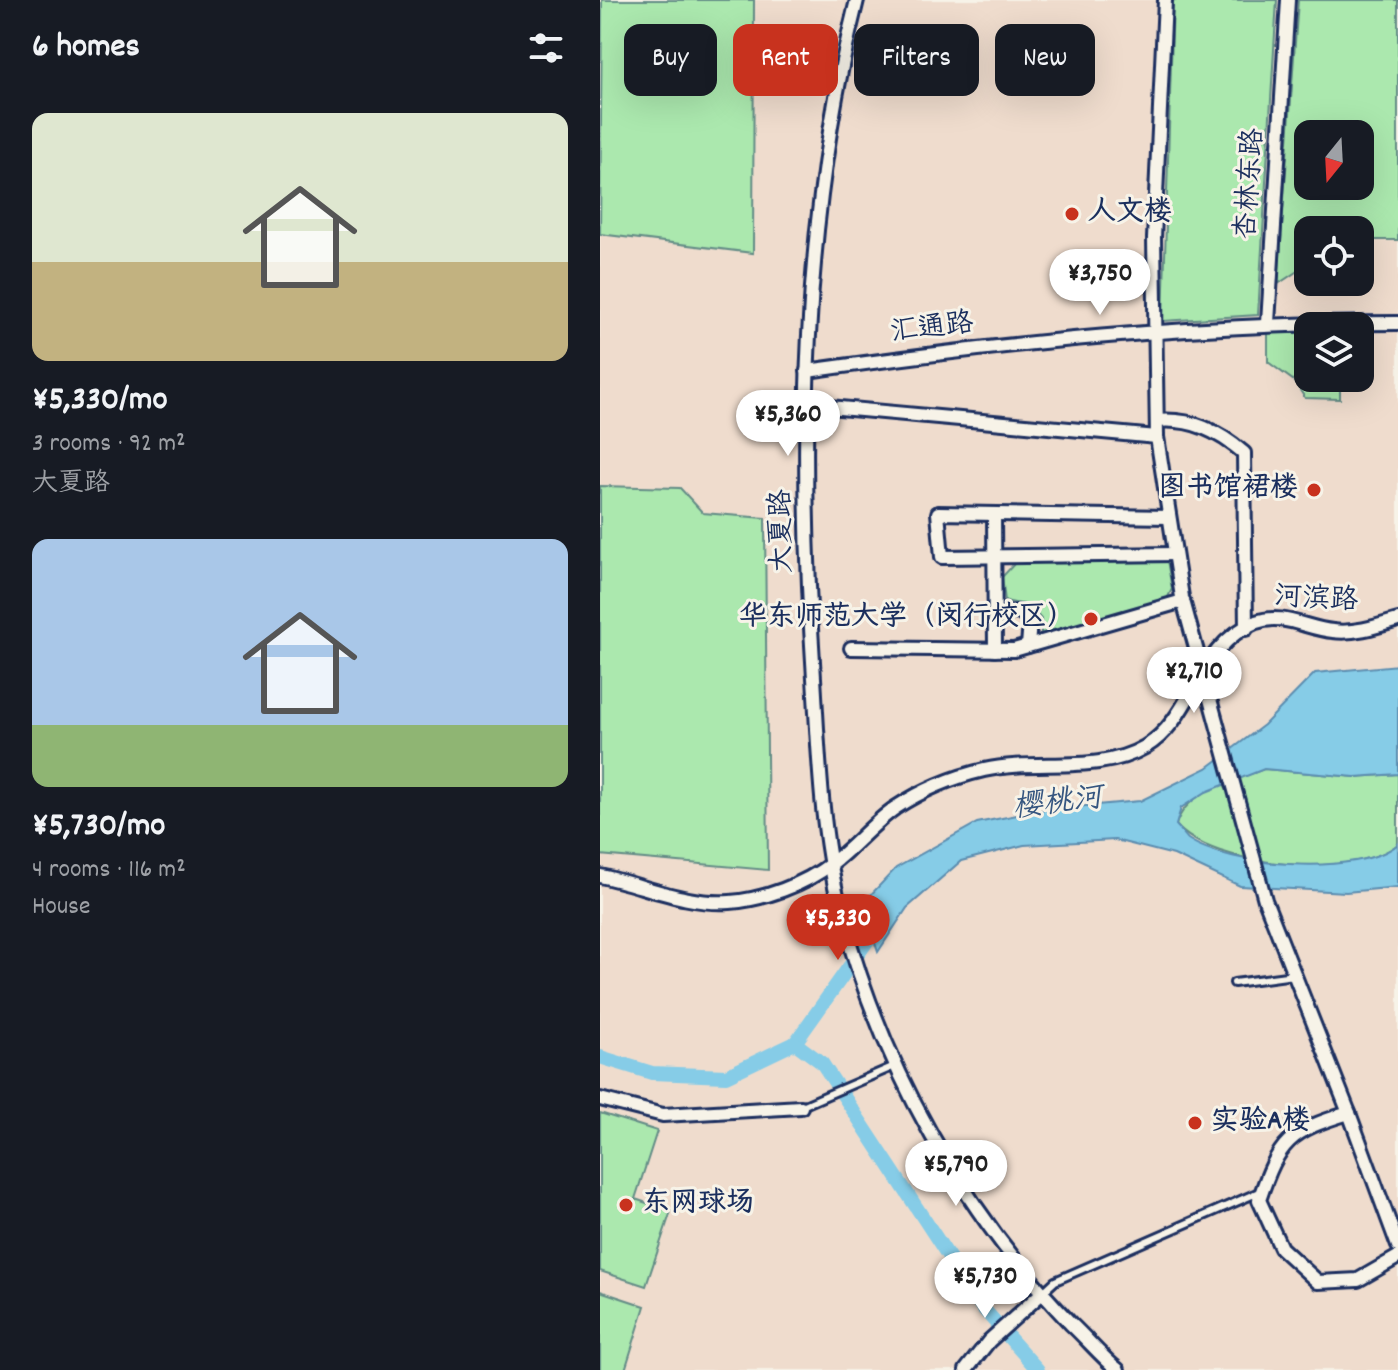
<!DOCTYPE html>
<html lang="en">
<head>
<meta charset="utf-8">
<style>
	body { margin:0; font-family:Dekko,"LXGW WenKai TC",sans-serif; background:#20242c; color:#f1f3f6; height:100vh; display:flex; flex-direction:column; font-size:30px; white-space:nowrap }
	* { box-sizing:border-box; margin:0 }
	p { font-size:26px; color:#9ea1a6 }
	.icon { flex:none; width:44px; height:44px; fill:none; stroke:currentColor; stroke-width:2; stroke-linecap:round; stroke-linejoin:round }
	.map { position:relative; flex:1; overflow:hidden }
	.panel { display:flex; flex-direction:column; background:#171b24; width:600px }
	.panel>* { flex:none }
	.top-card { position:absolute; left:24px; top:24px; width:654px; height:72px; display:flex; gap:16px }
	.needle { width:52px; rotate:198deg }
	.fabs { position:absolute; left:694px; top:120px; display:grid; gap:16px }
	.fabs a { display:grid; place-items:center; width:80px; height:80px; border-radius:16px; background:#171b24; box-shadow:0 8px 32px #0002; font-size:40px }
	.price { position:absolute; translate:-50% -68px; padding:0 18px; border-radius:28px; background:#fff; color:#222; font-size:26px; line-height:52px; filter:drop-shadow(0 2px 4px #0008) }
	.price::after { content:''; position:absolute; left:50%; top:48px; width:24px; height:18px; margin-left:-12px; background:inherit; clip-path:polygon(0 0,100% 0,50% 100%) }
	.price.active { background:#c8321e; color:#fff }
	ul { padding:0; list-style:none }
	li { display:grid; align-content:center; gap:16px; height:424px; padding:0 32px }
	li span { display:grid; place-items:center; height:248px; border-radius:16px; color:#555 }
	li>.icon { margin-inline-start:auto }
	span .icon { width:144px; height:144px; fill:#fffc; stroke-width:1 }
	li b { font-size:34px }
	h2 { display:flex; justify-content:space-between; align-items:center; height:96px; padding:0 32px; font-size:34px }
	.chip { padding:0 28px; border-radius:16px; background:#171b24; box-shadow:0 8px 32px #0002; font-size:28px; line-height:72px }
	.chip.active { background:#c8321e; color:#fff }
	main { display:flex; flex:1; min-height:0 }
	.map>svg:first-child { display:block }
	.built { fill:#efdccd; fill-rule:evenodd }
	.green { fill:#abe8ae; stroke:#638c86; stroke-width:2; fill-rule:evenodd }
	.water { fill:#86cce7; stroke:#5b8db0; stroke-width:2 }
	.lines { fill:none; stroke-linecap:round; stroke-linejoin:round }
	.canal { stroke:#86cce7; stroke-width:14 }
	.lane-casing { stroke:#1b2f5e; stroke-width:12 }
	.street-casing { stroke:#1b2f5e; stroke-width:18 }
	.lane { stroke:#f7f3e8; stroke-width:6 }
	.street { stroke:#f7f3e8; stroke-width:12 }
	.poi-dot { fill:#c8321e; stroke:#f7f3e8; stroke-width:3 }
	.labels { text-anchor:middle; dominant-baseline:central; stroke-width:6; stroke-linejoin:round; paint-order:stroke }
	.street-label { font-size:28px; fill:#1b2f5e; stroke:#f7f3e8 }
	.poi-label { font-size:28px; font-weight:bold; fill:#1b2f5e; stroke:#f7f3e8; text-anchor:start }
	.water-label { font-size:30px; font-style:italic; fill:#365680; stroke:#f7f3e8 }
</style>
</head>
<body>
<main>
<section class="panel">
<h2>6 homes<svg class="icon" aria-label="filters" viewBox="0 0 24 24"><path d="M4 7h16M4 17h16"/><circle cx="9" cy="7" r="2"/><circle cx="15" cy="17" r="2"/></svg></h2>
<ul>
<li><span style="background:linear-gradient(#dfe7d0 60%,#c2b280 0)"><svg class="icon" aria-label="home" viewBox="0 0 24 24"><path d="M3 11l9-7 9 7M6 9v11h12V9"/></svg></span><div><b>¥5,330/mo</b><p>3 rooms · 92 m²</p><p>大夏路</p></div></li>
<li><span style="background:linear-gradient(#a9c7e8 75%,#8fb573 0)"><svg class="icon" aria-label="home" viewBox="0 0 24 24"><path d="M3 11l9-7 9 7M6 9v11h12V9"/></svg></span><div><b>¥5,730/mo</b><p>4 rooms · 116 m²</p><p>House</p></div></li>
</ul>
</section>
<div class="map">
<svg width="798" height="1370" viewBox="0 0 798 1370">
	<rect width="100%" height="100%" fill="#f7f3e8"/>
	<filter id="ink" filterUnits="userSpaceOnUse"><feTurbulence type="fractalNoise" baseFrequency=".0125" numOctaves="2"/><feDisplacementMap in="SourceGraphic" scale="16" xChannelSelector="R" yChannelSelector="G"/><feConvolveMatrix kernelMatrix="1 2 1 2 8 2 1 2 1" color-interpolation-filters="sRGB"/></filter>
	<g filter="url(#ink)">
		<path class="built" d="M0,0h798v1370h-798zM708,134h52v52h-52zM708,230h52v52h-52zM708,326h52v52h-52z"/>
		<g class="green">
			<path d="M2,0h152l-1,253 -153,-19z"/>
			<path d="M573,0h104l-19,315 -95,6z"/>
			<path d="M698,0h100v240h-38v-10h-52l-3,36 -27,18zM708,134h52v52h-52z"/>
			<path d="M668,332l40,1v45h32v21l-35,-1 -11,-17 -26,-19z"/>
			<path d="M0,486l80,2 23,25 62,5 3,352 -168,-15z"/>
			<path d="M567,560l5,29 -5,10 -126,37v-17l-11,-13 -25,-5 -3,-24 13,-14z"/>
			<path d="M664,769l91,8 43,-3v70c-42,36 -187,23 -222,-19 10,-35 57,-44 88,-56z"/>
			<path d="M0,1113l57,18 -22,68 36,12 -25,75 -46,-15z"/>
			<path d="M0,1291l45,15 -20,64h-25z"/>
		</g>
		<path class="water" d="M798,665v109l-43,3 -91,-8 -58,23 -25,16 -5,17c4,4 8,10 12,14 41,28 172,38 210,5v43l-52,5 -106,-6 -66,-31 -59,-15 -91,5 -63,16 -54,47 -29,44 -16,-48 34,-36 81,-45 65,-13 98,-9 67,-33 57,-43 51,-52z"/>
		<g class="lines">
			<g class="canal">
				<path d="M195,1043l88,-124"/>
				<path d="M0,1057l52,16 74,3 69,-33 27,20 159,243 57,64"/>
			</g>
			<g class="lane-casing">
				<g id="lane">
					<path d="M634,983l60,-8"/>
					<path d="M202,1106l95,-41"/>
					<path d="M442,1293l13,-12 204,-89"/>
				</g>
			</g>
			<g class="street-casing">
				<g id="street">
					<path d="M257,0c-56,222 -58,451 -43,678 5,80 7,163 29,241 40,149 121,294 228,405 16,15 30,32 47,46"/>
					<path d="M565,0l-11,238 3,199 25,160 83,303 84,213c-60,18 -70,28 -90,87l22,48 37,34 40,-2 40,-23"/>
					<path d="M668,323l20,-323"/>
					<path d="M207,371c198,-28 391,-48 591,-48"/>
					<path d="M207,405l350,32"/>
					<path d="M557,421c35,-3 61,10 87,32l2,176"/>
					<path d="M394,514l1,136"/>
					<path d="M569,517l-231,-4 4,44 233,-3"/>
					<path d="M395,613l25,-1 10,9 -2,25"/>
					<path d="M251,648l163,2 169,-49"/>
					<path d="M0,876c44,9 85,29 130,26 33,-2 75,-18 101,-38 23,-17 41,-40 64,-56 26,-17 59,-31 89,-38 53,-12 113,5 161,-23 50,-30 51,-101 111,-125 27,-10 51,7 77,9 21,3 45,-5 65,-11"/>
					<path d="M0,1099l63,16 138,-8"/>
					<path d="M749,1113l49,133"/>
					<path d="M366,1370l23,-29 53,-48"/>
				</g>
			</g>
			<use href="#lane" class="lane"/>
			<use href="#street" class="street"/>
		</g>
	</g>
	<g class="poi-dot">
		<circle cx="472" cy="214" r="8"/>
		<circle cx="714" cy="490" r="8"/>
		<circle cx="491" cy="619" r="8"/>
		<circle cx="595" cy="1123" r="8"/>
		<circle cx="26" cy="1205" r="8"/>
	</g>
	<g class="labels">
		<g class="street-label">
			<text transform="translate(652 184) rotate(-86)">杏林东路</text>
			<text transform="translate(332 330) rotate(-7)">汇通路</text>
			<text transform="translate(184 531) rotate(-91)">大夏路</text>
			<text transform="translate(716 601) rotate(3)">河滨路</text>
		</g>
		<g class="poi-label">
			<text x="488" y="214">人文楼</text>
			<text x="698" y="490" text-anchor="end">图书馆裙楼</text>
			<text x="475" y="619" text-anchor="end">华东师范大学（闵行校区）</text>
			<text x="611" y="1123">实验A楼</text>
			<text x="42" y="1205">东网球场</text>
		</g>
		<g class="water-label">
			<text transform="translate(458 805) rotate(-7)">樱桃河</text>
		</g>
	</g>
</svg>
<div class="fabs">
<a><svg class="needle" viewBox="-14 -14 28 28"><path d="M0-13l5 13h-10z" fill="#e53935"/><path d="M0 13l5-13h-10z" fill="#9ea1a6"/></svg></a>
<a><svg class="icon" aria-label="locate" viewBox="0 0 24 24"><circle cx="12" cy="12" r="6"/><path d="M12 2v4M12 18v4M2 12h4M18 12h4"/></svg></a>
<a><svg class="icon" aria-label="layers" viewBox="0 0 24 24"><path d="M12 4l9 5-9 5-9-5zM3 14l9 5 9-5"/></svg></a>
</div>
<b class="price" style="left:500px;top:317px">¥3,750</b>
<b class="price" style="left:188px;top:458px">¥5,360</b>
<b class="price" style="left:594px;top:715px">¥2,710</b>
<b class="price active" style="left:238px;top:962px">¥5,330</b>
<b class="price" style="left:356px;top:1208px">¥5,790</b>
<b class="price" style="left:385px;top:1320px">¥5,730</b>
<div class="top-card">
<a class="chip">Buy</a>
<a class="chip active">Rent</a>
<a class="chip">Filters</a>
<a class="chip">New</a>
</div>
</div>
</main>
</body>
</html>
